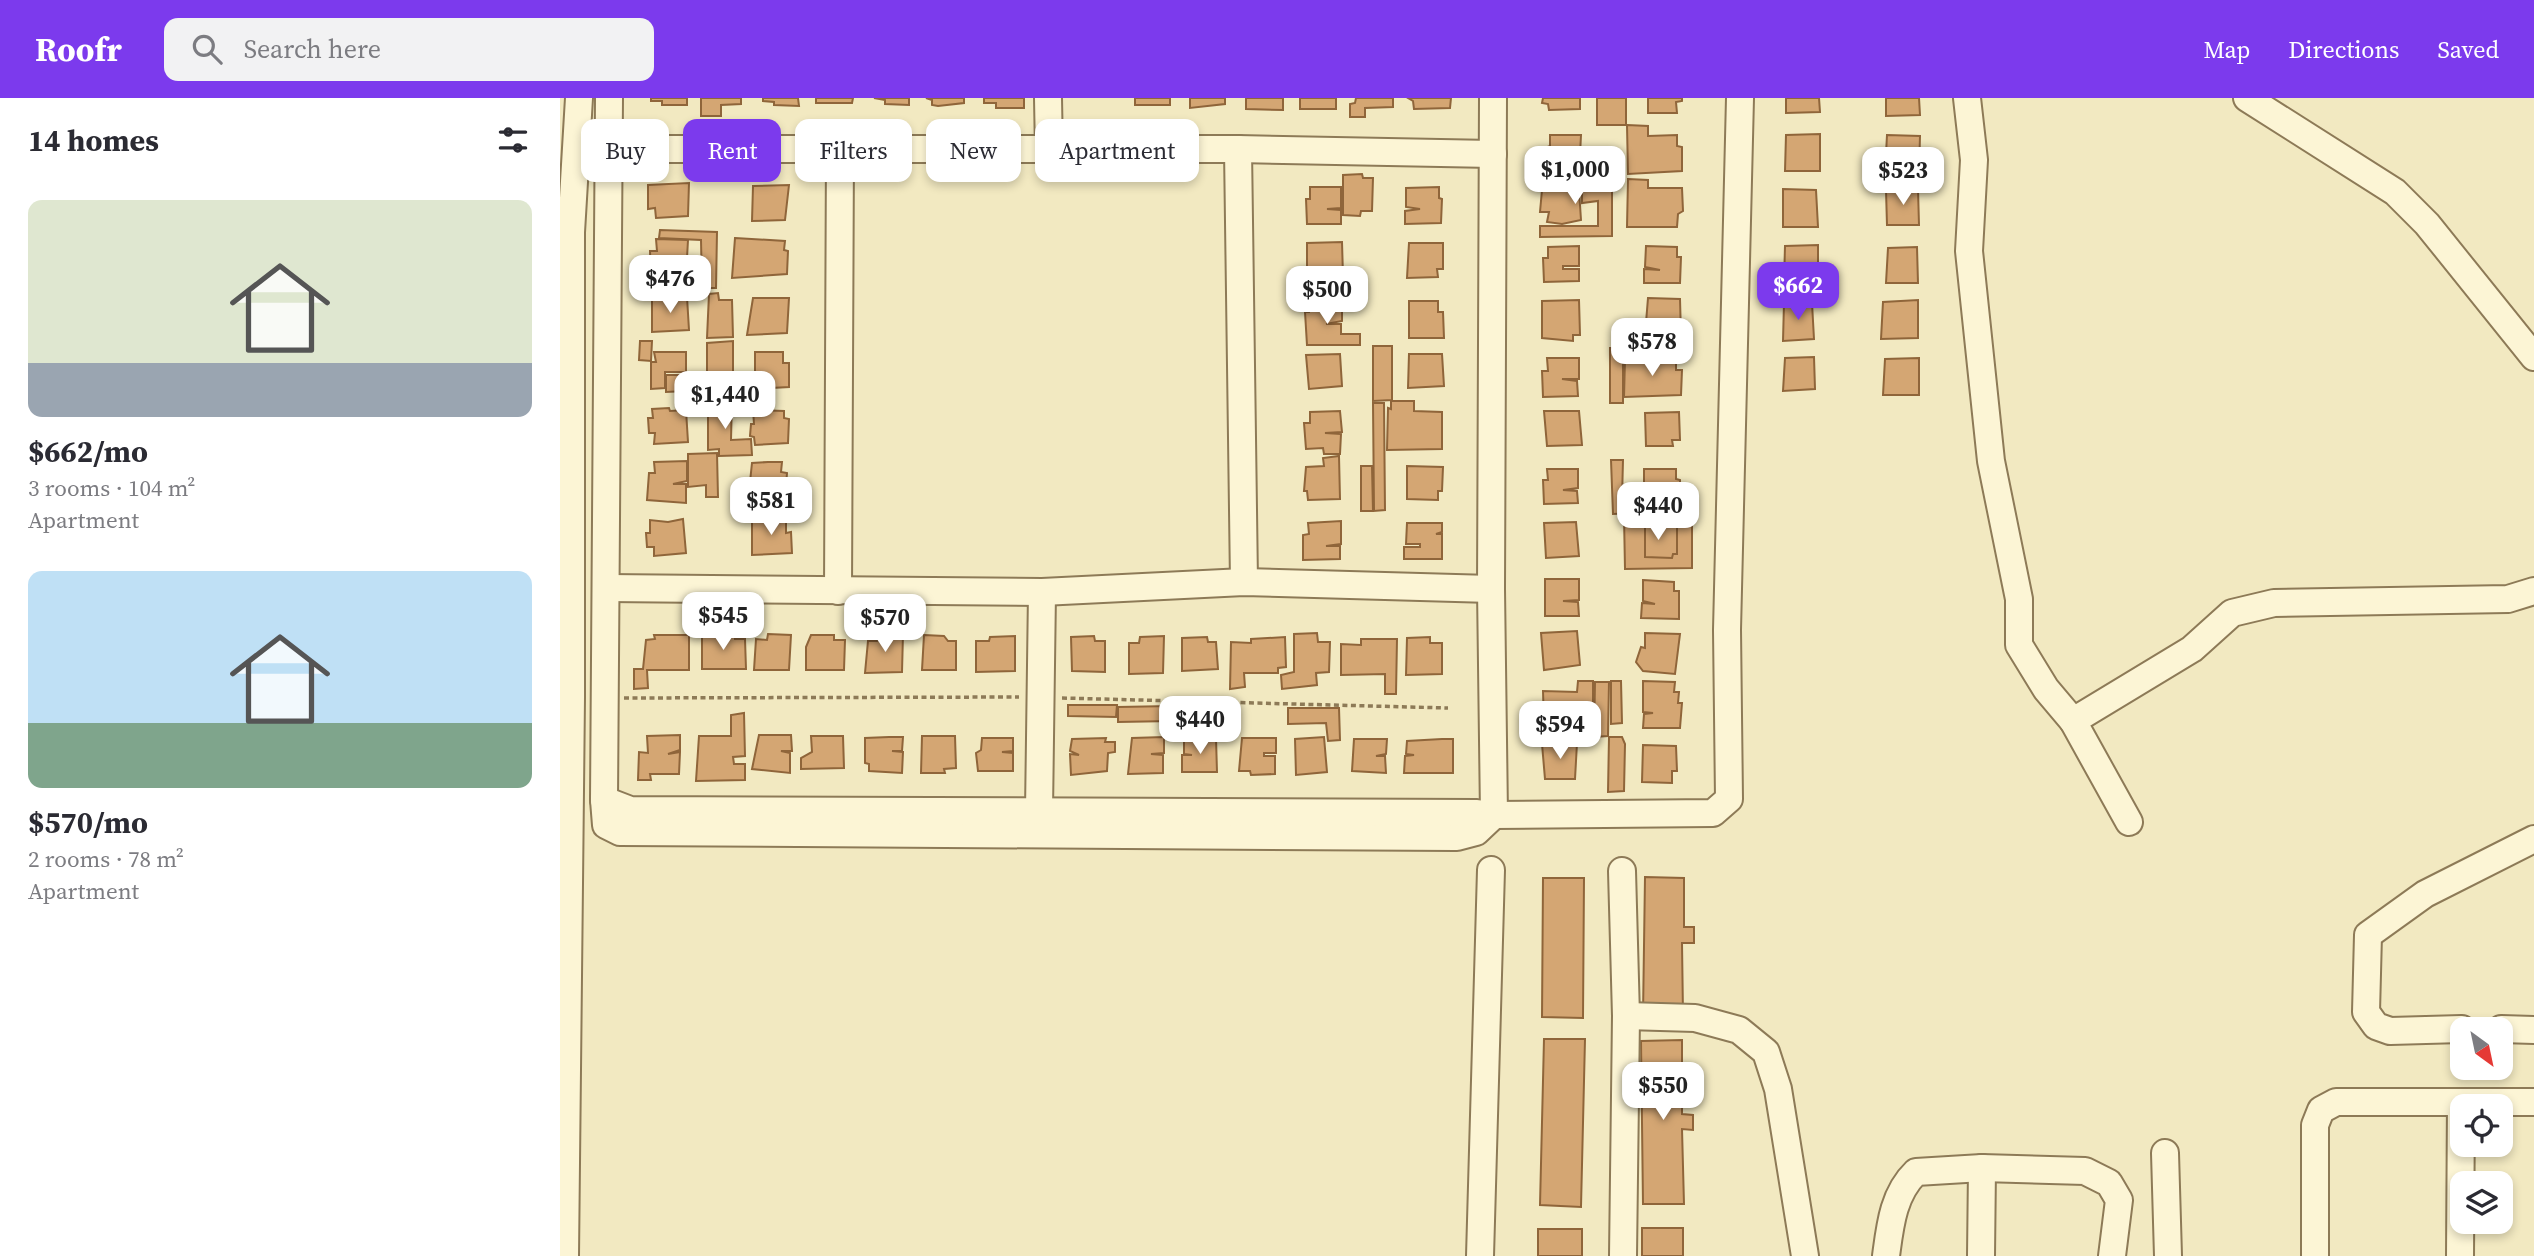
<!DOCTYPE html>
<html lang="en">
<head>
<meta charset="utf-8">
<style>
	body { margin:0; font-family:"Source Serif 4",serif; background:#f2f2f3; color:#2b2b33; height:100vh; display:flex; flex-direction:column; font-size:26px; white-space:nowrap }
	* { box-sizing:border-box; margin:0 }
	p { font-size:23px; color:#7c7c81 }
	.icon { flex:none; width:38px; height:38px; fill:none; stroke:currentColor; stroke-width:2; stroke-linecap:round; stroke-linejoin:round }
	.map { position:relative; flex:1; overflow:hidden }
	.side { display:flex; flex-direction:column; background:#fff; width:560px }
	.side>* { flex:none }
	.top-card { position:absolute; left:21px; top:21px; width:665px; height:63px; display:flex; gap:14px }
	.needle { width:46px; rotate:147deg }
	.buttons { position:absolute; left:1890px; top:919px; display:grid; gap:14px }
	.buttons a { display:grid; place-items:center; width:63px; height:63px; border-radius:14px; background:#fff; box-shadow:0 4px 10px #0003; font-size:35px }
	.price { position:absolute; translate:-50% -60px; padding:0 16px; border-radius:14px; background:#fff; color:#222; font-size:23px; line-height:46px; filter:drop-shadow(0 2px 4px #0008) }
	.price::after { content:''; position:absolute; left:50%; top:42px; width:21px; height:16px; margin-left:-10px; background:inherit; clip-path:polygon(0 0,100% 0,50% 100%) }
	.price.on { background:#7c3aed; color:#fff }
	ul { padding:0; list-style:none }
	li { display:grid; align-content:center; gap:14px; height:371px; padding:0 28px }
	li span { display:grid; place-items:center; height:217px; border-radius:14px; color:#555 }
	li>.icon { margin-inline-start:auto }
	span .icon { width:126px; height:126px; fill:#fffc; stroke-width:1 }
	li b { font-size:30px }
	h2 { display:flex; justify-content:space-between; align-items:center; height:84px; padding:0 28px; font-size:30px }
	.chip { padding:0 24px; border-radius:14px; background:#fff; box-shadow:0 4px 10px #0003; font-size:24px; line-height:63px }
	.chip.on { background:#7c3aed; color:#fff }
	header { display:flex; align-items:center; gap:42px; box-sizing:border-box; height:98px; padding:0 35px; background:#7c3aed; color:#fff }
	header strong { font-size:33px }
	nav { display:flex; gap:38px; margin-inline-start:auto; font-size:24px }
	.search { width:490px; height:63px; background:#f2f2f3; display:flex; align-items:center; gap:18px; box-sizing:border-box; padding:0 24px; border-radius:14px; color:#7c7c81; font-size:26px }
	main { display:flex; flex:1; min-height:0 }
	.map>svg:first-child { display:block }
	.building { fill:#d4a673; stroke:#8f653a; stroke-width:2 }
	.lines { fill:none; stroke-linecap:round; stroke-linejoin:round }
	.minor-casing { stroke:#8d7a57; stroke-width:30 }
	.path { stroke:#8d7a57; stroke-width:3.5; stroke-dasharray:5 3.5; stroke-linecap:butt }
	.minor { stroke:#fcf5d5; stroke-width:26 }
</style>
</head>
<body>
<header>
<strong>Roofr</strong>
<div class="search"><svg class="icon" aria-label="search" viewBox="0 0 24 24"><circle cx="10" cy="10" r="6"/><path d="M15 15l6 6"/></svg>Search here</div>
<nav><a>Map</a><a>Directions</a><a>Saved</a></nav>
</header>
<main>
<section class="side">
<h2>14 homes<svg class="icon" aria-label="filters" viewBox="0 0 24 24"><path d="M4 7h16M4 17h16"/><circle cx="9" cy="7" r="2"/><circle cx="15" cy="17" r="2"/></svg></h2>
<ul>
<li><span style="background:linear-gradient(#dfe7d0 75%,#9aa5b1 0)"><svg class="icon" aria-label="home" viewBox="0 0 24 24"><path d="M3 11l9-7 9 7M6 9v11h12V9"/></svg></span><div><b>$662/mo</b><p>3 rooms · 104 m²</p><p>Apartment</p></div></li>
<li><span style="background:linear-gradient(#bfe0f5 70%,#7fa58c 0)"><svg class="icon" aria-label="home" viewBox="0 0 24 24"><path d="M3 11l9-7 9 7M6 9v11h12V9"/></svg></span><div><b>$570/mo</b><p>2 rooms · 78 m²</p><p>Apartment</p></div></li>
</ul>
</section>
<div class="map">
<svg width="1974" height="1158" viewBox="0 0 1974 1158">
	<rect width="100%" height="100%" fill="#f2e9c1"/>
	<g class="building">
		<path d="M91,0h36v7h-25v-4h-11z"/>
		<path d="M141,0h40v6l-20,1v11h-20z"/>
		<path d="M203,0h35l1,8 -25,-1v-3l-11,-1z"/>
		<path d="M256,0h37l-1,5h-36z"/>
		<path d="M314,0h35v7l-24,-1v-4z"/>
		<path d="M366,0h38v5l-26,3 -6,-1v-5z"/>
		<path d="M424,0h40v10h-28v-5h-12z"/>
		<rect x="575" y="0" width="35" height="7"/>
		<path d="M630,0h35v6l-35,4z"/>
		<path d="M686,0h37v12l-37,-1z"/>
		<rect x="740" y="0" width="36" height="11"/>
		<path d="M796,0h37v9l-28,1v9h-15v-13l5,-1z"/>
		<path d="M848,0h43l-1,10 -36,1 -1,-8z"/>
		<path d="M983,0h37v11l-31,1 -1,-6 -6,-1z"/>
		<rect x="1037" y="0" width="29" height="27"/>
		<path d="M1088,0h34v3l-6,1 1,11h-29z"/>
		<path d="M1226,0h33l1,14 -34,1z"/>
		<path d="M1326,0h33l1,17 -34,1z"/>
		<path d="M1067,27l21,1v10l29,-1v11l5,1v24l-54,3z"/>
		<path d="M1260,36v37h-35l1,-36z"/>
		<path d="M990,37h31l-1,20 -16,2 16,2 -1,13 -37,-1 3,-23 5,-2z"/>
		<path d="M1327,37l33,1 -1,37h-34z"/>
		<path d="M802,76l1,4h10l-1,33h-11l-1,5 -17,-1v-40z"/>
		<path d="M974,81l78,2v55l-72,1v-11h58v-25l-16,2v-13h-3l2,30 -19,4 -15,-2 2,-10h-9l2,-22 -9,-1z"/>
		<path d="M1068,81l20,1v8h34l1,23 -5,3 -1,13h-50z"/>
		<path d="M129,85l-1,33 -32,2 -1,-10 -7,1v-24z"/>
		<path d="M229,87l-4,35 -33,1 1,-35z"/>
		<path d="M750,89h31v21l-14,1 14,1v14h-34l-1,-25h4z"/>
		<path d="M879,89v11l3,1 -1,24 -36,1v-13l15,-2 -14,-2v-19z"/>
		<path d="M1223,91l33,1 2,37h-35z"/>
		<path d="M1358,91l1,36h-32l-1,-35z"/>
		<path d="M100,132l57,2 -1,56h-14l-1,-48 -42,-2z"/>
		<path d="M175,140l50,3 -1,9 4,1 -1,23 -55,4z"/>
		<path d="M96,141l32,1 -2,36 -35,2 -1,-27h7z"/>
		<path d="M782,144l1,34 -36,1v-34z"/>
		<path d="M849,145h34v26h-6l1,8 -31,1z"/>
		<path d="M1258,147v35l-34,2 1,-36z"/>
		<path d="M1019,148v20h-16v3h16v12l-35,1 -1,-24h5v-11z"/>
		<path d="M1086,148l31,1v10h4l-1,26h-36v-14l16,1 -15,-3z"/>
		<path d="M1357,149l1,36h-32l2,-35z"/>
		<path d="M158,195l1,7h13l1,37 -26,1 2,-44z"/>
		<path d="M127,199l2,33 -37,2v-33z"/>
		<path d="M193,200h36l-2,35 -40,2z"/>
		<path d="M1088,200l32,1 1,36h-36z"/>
		<path d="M1019,202l1,35h-7v6l-31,-3v-37z"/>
		<path d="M1358,202v38l-37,1 2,-37z"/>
		<path d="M849,203h29v11h5l1,26h-35z"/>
		<path d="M750,204h32v19l-16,3h15v10h19v11h-53l-2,-33h4z"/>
		<path d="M1224,205h28l2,36 -31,2z"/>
		<path d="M80,243h12l-1,20 -12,-1z"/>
		<path d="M173,243v47l-26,-1v-44z"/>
		<path d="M813,248h19v54l-19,1z"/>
		<rect x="1050" y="250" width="13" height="55"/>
		<path d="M94,254h32v20h-21v16l-14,1v-27h5z"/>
		<path d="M195,254h28v11h6v24l-39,2 2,-16h3z"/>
		<path d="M780,256l2,32 -33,3 -3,-34z"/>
		<path d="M849,256h33l2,32 -36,2z"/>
		<path d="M1254,259l1,32 -32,2 2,-33z"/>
		<path d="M987,260h32v21h-17l15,2 1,15 -35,1 -1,-26h6z"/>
		<path d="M1359,260v37h-36l2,-36z"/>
		<path d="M1065,261h51v11h6l-1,25 -57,2z"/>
		<path d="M106,277h20v16l-20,1z"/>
		<path d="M158,300h14l-1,42 20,-1 1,16 -33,1v-7l-11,1v-45l9,2z"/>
		<path d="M831,303h23v10l28,1v37l-55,1 1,-42 3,1z"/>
		<path d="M813,305h11l1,107 -11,1z"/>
		<path d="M109,310l1,3 16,-1 2,32 -34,2 1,-11h-6l-1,-15h5l-1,-9z"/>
		<path d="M193,312l31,1v7l5,1 -1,24 -33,2 -1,-8 -4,-1 1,-12h3z"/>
		<path d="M780,313l2,21 -17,1 16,1 -1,20h-16l-1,-6 -17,1 -2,-26h6v-11z"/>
		<path d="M984,313h35l3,34 -35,1z"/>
		<path d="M1119,314l1,28h-8l1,6h-27l-1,-33z"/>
		<path d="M157,355l1,44h-12v-12l-18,2v-33z"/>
		<path d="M779,358l1,43 -32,1 -1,-9h-3l2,-24 18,-1 -1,-8z"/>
		<path d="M1051,362h12l-1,39h12l1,14 -22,1z"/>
		<path d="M127,363v20l-14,3h13v19l-39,-3 2,-27h6l-1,-11z"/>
		<path d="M208,364h14l-1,10 6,1 -2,25 -4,-1v4l-32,-3v-13l18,1 -17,-4 2,-19z"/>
		<path d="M801,368h11l1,45h-12z"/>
		<path d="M847,368l36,1 -1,24h-4v9l-31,-1z"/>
		<path d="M987,371h31v19l-15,2 14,1 1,12 -34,1 -1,-24h5z"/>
		<path d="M1084,371h32v10l4,1v25l-10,1v7h-16v-7h-10v-14h12l-12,-2z"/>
		<path d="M1132,417v53l-67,1 -1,-53z"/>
		<path d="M123,421l3,34 -32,3v-9h-7l-1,-14h4v-13l18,2z"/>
		<path d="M226,421v14l5,-1 1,21 -40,2v-35z"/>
		<path d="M781,423v23l-15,2h14v13l-37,1v-25l6,-1 -1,-11z"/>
		<path d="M1016,424l3,34 -33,2 -2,-35z"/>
		<path d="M847,425h35v9l-6,2h6v25h-38v-12h16v-3h-14z"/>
		<path d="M1085,426h32v30h-4l-1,4 -27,-1z"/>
		<path d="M985,481h34v21l-16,1 15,1 1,14h-34z"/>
		<path d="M1083,482l31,2v9h5v28l-38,-1 1,-15 13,1 -12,-3z"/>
		<path d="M1017,533l3,34 -36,5 -3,-37z"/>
		<path d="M757,535l1,9h12l-1,30 -13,1 1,12 -35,4 -1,-14 13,-3v-38z"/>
		<path d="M1085,535l35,1 -5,40 -32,-3 -7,-9 5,-15 4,1z"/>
		<path d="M208,536l23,1 -2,35h-35l2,-31 11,1z"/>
		<path d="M319,536h24l-1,38 -37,1 3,-32h9z"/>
		<path d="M94,537h35v35h-42l1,18 -14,1v-20h9l3,-29 9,-1z"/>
		<path d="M142,537h33v4h10l1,30h-44z"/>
		<path d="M251,537h23v5h11l-1,30h-38v-23z"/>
		<path d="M364,537l20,1 4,5h8v29h-34z"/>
		<path d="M455,538v35l-39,1v-31h13l1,-4z"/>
		<path d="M534,538l1,5h10v31l-33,-1 -1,-34z"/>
		<path d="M604,538l-1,37 -34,1v-31h10l1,-6z"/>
		<path d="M647,539l1,5h8l2,27 -36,2v-33z"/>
		<path d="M725,539l1,30 -8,1v5h-34l1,14 -15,2 1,-47 20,1v-4z"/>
		<path d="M870,539v6h12v31l-36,1 1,-37z"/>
		<path d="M801,541h36l-1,55h-11v-20l-44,1v-31l20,1z"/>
		<path d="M1018,583h15v42l-49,2 -1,-34 34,1z"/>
		<path d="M1051,583h10l1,42 -11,1z"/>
		<path d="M1083,583l32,1 -1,10h5l-1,11h4l-2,25h-37l1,-14 9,-1 -10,-1z"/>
		<path d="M1035,584h14l-1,54 -14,1z"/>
		<path d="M508,607h49l-1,12 -48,-1z"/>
		<path d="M611,608l1,15 -54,1v-15z"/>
		<path d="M728,610h51l1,32 -12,1 -2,-18 -38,1z"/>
		<path d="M184,615l1,43 -12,1 1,7h11v16l-49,1 3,-45h32v-21z"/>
		<path d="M120,637v15l-12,4 12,-2 -1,22h-29l1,6h-13l1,-28 9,1 -1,-17z"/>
		<path d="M199,637h32l1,16h-11l9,2v20l-38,-4z"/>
		<path d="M251,638h32l1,32 -43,1v-11l11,-6z"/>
		<path d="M362,638h33l1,32 -12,1 1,4h-24z"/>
		<path d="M329,639h14l-1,14h-10l11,1 -1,21 -33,-2v-7l-4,-1v-25z"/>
		<path d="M604,639v16l-13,1 12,1v18l-35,1 4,-36z"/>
		<path d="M764,639l3,35 -31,3 -1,-36z"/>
		<path d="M1049,639h13l3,7 -1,47 -16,1z"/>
		<path d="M422,640h31v13l-11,1 11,1v18h-35l-2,-18 5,-3z"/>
		<path d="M546,640l-1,4h10v10l-7,1 -1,18 -36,4 -1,-21 9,1 -9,-4 2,-12z"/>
		<path d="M656,640l1,34h-35v-17h10l-8,-1v-14z"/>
		<path d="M682,640h34v15h-12v3h11v18l-24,1 -1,-4h-11z"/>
		<path d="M794,641h33l-1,15 -10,2h9l1,17 -34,-2z"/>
		<path d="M882,641h11v34h-49l1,-17 9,-1 -8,-1 1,-13z"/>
		<path d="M1017,645l-2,36h-30l-3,-35z"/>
		<path d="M1083,647l33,1 1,25h-5v12l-30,-1z"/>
		<path d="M1085,779l39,1v49h10v16h-12l1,72h-40z"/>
		<path d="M983,780h41l-1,140 -41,-1z"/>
		<path d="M984,941h41l-4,168 -41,-2z"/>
		<path d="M1122,942v74l11,1v15l-11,-1 2,75h-41l-2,-163z"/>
		<rect x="1082" y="1130" width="41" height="28"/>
		<rect x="978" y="1131" width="44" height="27"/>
	</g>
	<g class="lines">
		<g class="minor-casing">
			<g id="minor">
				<path d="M49,0l-5,702 2,25 14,7 837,5 19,-5 18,-17 -3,-226 2,-491"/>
				<path d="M488,0l1,54"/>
				<path d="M1407,0l7,62 -5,91 22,210 28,138v46l27,44 27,32"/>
				<path d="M1687,0l148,94 32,32 107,133"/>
				<path d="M48,48l36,3h594l255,5"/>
				<path d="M678,51l6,433"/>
				<path d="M47,490l435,4 202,-10 247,7"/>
				<path d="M278,493l2,-442"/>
				<path d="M44,702l26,10 847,3 10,7"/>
				<path d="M479,713l3,-219"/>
				<path d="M934,717l219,-2 16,-14 -2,-169 13,-532"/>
				<path d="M1569,724l-56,-101 119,-72 40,-36 42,-10 234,-4 26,-8"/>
				<path d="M1062,773l4,145 -3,240"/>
				<path d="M1066,918l69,2 44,12 27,22 12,37 27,167"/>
				<path d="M1902,931l-72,2 -14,-5 -10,-14 2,-77 57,-41 109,-55"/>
				<path d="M1941,931l33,1"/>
				<path d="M1605,1055l3,103"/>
				<path d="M5,1158l6,-559v-465l8,-134"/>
				<path d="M920,1158l11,-386"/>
				<path d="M1326,1158c4,-30 7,-62 30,-84l66,-4 103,3 24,12 10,17 -7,56"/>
				<path d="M1421,1158l1,-88"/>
				<path d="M1755,1158v-131l6,-15 15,-8h198"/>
				<path d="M1900,1158l1,-154"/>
			</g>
		</g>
		<g class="path">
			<path d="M64,600l395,-1"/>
			<path d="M502,600l386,10"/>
		</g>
		<use href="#minor" class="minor"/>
	</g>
</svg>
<div class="buttons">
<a><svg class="needle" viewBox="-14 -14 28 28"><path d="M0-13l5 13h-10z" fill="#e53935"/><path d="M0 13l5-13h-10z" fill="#7c7c81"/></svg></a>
<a><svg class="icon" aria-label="locate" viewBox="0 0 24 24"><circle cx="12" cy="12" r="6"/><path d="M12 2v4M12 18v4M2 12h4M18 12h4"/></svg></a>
<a><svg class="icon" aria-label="layers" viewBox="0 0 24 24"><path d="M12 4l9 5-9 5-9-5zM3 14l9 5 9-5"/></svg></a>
</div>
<b class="price" style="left:1015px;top:108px">$1,000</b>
<b class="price" style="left:1343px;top:109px">$523</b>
<b class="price" style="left:110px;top:217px">$476</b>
<b class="price on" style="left:1238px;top:224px">$662</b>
<b class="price" style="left:767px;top:228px">$500</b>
<b class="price" style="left:1092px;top:280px">$578</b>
<b class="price" style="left:165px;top:333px">$1,440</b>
<b class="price" style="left:211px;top:439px">$581</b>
<b class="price" style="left:1098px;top:444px">$440</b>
<b class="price" style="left:163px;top:554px">$545</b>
<b class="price" style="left:325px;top:556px">$570</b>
<b class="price" style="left:640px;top:658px">$440</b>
<b class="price" style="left:1000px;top:663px">$594</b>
<b class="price" style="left:1103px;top:1024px">$550</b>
<div class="top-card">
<a class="chip">Buy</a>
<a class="chip on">Rent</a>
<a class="chip">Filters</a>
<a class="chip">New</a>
<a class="chip">Apartment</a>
</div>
</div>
</main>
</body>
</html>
